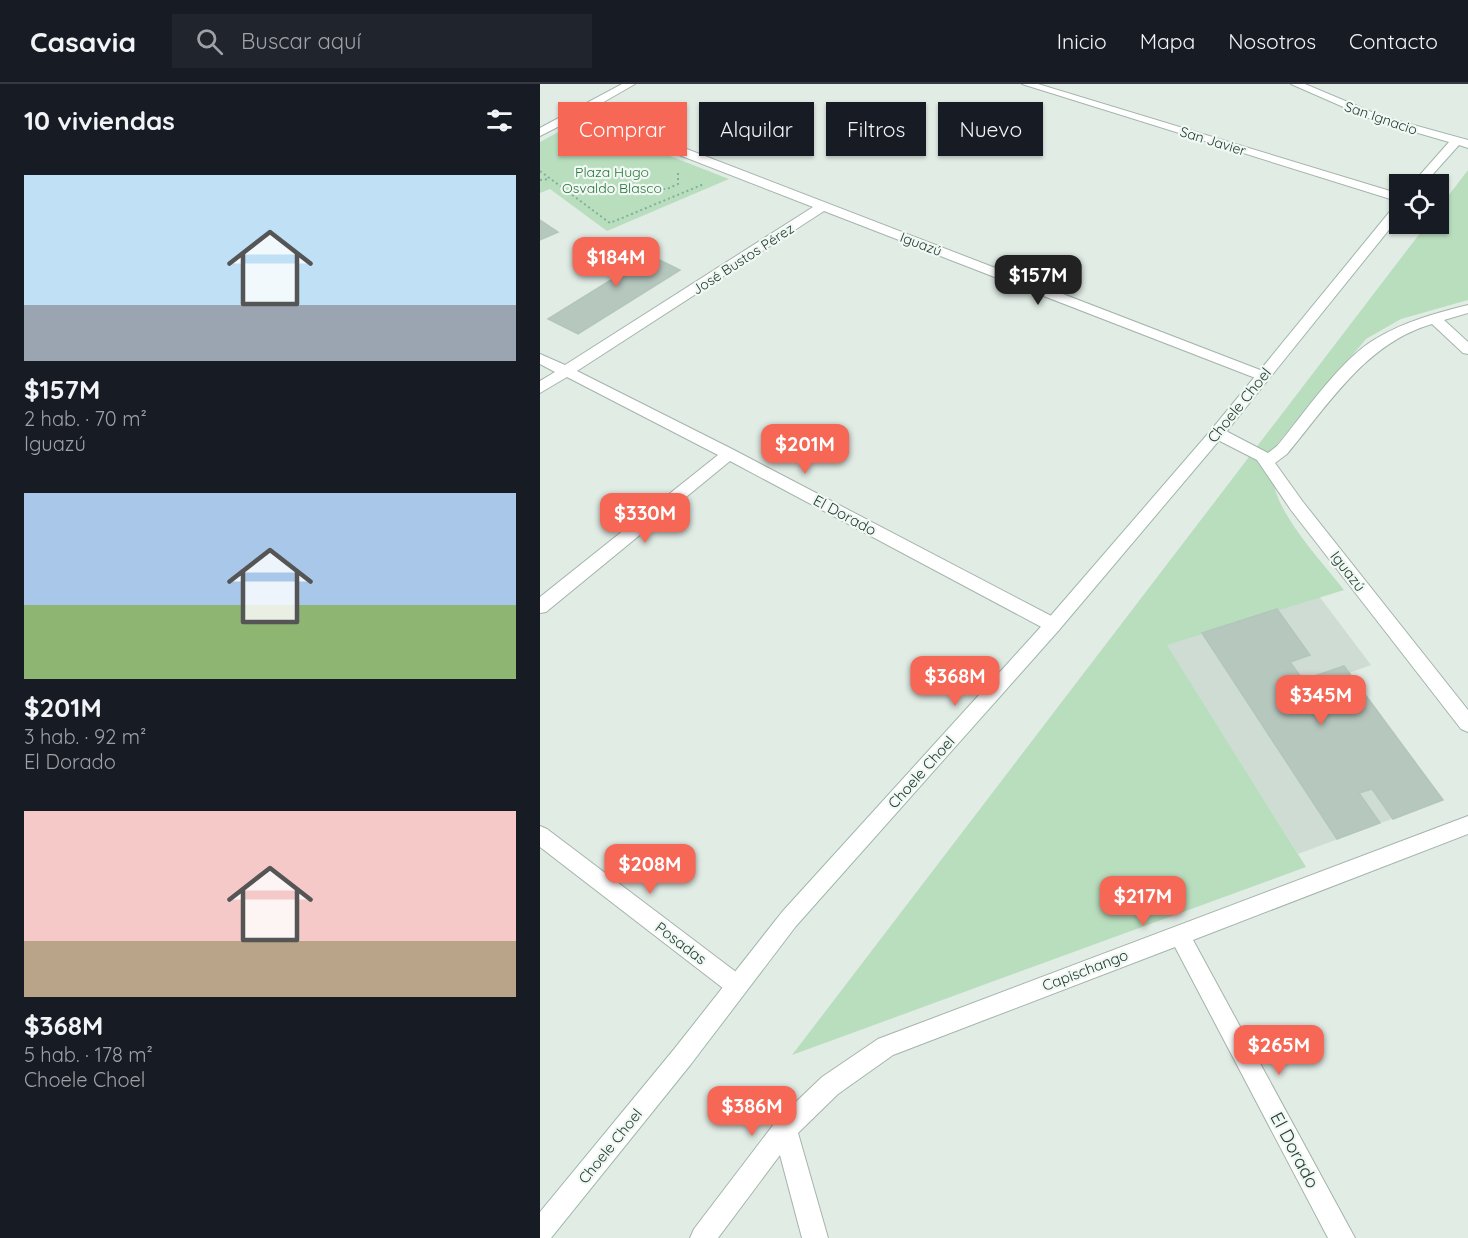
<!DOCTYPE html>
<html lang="es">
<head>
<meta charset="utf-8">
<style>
	body { margin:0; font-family:Quicksand,sans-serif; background:#20242c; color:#f1f3f6; height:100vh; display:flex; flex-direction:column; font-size:22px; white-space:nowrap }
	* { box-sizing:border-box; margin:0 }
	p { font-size:20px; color:#9ea1a6 }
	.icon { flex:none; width:33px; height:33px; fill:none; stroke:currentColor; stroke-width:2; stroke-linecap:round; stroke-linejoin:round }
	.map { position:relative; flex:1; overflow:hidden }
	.sheet { display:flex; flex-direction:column; background:#171b24; width:540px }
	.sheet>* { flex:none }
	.hud { position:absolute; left:18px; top:18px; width:570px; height:54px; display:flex; gap:12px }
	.fabs { position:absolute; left:849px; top:90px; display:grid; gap:12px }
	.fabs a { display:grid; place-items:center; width:60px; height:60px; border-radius:0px; background:#171b24; box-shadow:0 2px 4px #0004; font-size:30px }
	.price { position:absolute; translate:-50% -51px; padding:0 14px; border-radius:12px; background:#f66755; color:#fff; font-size:20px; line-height:39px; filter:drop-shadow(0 2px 3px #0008) }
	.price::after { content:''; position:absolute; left:50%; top:36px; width:18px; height:14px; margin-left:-9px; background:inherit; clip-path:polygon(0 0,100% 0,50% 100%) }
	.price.selected { background:#222; color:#fff }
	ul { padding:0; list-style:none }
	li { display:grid; align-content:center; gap:12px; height:318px; padding:0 24px }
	li span { display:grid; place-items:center; height:186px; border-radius:0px; color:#555 }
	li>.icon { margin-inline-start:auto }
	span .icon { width:108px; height:108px; fill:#fffc; stroke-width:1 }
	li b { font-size:26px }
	h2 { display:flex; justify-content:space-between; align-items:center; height:72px; padding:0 24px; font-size:26px }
	.pill { padding:0 21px; border-radius:0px; background:#171b24; box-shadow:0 2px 4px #0004; font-size:21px; line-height:54px }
	.pill.selected { background:#f66755; color:#fff }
	header { display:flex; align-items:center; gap:36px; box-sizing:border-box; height:84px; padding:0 30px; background:#171b24; border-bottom:2px solid #363941 }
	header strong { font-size:28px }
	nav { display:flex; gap:33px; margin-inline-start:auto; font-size:21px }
	.search { width:420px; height:54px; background:#20242c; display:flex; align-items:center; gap:15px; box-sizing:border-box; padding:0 21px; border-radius:0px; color:#9ea1a6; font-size:22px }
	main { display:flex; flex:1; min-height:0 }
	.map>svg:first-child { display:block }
	.built { fill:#cfdcd4 }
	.green { fill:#b9debe }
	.building { fill:#b6c7be; stroke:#b3c6bb; stroke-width:1.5 }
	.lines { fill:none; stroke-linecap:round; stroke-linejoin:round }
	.street-casing { stroke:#a4b4ab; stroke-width:2 }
	.secondary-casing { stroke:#9fb8ac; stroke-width:2 }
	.path { stroke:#80b09b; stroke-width:2; stroke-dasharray:2 3; stroke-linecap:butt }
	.street { fill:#fff; fill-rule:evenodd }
	.secondary { fill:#fff; fill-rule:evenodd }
	.labels { text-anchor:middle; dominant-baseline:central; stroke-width:4.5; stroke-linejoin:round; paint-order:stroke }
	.far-street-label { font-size:14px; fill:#213d31; stroke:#f1f8f4 }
	.far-park-label { font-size:14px; fill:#2a753d; stroke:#f1f8f4 }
	.street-label { font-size:15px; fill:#213d31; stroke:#f1f8f4 }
	.near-street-label { font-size:18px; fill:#213d31; stroke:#f1f8f4 }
</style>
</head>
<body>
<header>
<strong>Casavia</strong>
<div class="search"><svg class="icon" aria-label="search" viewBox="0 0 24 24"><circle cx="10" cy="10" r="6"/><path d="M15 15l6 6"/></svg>Buscar aquí</div>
<nav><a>Inicio</a><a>Mapa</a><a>Nosotros</a><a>Contacto</a></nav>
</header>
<main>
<section class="sheet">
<h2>10 viviendas<svg class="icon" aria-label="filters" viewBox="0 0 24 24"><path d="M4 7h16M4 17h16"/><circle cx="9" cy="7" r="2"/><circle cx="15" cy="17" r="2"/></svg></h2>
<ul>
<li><span style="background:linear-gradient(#bfe0f5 70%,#9aa5b1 0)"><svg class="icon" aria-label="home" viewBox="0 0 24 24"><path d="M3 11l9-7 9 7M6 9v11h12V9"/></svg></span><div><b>$157M</b><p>2 hab. · 70 m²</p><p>Iguazú</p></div></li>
<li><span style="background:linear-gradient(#a9c7e8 60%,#8fb573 0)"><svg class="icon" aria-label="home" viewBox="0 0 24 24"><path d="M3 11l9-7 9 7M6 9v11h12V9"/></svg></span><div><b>$201M</b><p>3 hab. · 92 m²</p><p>El Dorado</p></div></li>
<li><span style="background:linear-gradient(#f6c9c9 70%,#b9a48a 0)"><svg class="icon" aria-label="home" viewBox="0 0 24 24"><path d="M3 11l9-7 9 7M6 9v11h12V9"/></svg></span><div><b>$368M</b><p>5 hab. · 178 m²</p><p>Choele Choel</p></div></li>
</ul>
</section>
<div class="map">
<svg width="928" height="1154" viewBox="0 0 928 1154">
	<rect width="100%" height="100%" fill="#e1ece5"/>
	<path class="built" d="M779,512l52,69 -22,8 94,127 -145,54 -132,-210z"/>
	<g class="green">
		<path d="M37,42l21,2 131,51 -122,52 -57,-42 -10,4v-51l22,-12z"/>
		<path d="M928,86v130l-67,19 -35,20 -89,105c-2,6 -5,12 -5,18 -6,43 47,95 72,128l-177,55 139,222 -514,188 635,-831h11l1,-16z"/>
	</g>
	<g class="building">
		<path d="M0,136l18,12 -18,8z"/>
		<path d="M85,159l55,27 -102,64 -30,-15 76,-47 -25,-13z"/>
		<path d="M737,525l33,46 -20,7 13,18 41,-14 99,134 -50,19 -21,-30 -13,4 21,30 -43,16 -135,-206z"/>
	</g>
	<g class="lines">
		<g class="street-casing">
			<g id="street">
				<path d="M82,0h13l-47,27 680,262 2,3 -2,3h-10l-434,-168 -247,160 157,79 325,170 3,5 -3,5 -6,2 -6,-2 -317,-169 -184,151 -6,1v-16l178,-142 -151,-78 -27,16v-12l15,-9 -15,-8v-10l25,11 248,-158 -234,-91 -39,20v-8z"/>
				<path d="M482,0h16l362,110v8z"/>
				<path d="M928,221v8l-24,7 24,22v12l-5,-1 -31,-29c-66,19 -103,80 -145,130l-12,9 28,39 165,208v22l-7,-3 -170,-219 -34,-50 -45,-23 -3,-4 8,-5 5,1 46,24 9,-7c27,-32 64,-88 100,-108 29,-17 59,-25 91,-33z"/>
				<path d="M928,732v18l-275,106 162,298h-27l-153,-291 -282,108 -55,39 -40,39 30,105h-26l-22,-83 -62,83h-28l4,-9 83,-109 45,-43 56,-38z"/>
				<path d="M0,742l7,3 197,149 3,7 -3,7 -8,3 -8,-3 -188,-145z"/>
			</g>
		</g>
		<g class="secondary-casing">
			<g id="secondary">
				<path d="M751,0h14l76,32 87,24v8l-9,-3 -35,39h-12l37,-42 -76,-22z"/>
				<path d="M860,119v13l-178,221 -163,193 -263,296 -105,138 -140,174h-11v-26l135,-164 107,-136 265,-292 165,-191 184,-225z"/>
			</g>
		</g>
		<g class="path">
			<path d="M0,87l70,52 94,-39"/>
			<path d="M0,96l9,-1"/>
			<path d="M28,107l99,-2 11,-5v-12"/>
		</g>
		<use href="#street" class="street"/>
		<use href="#secondary" class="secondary"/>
	</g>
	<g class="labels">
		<g class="far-street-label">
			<text transform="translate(841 34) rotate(19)">San Ignacio</text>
			<text transform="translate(673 57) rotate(17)">San Javier</text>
			<text transform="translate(381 160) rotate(21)">Iguazú</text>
			<text transform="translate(203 175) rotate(-33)">José Bustos Pérez</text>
		</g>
		<g class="far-park-label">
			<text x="72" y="88">Plaza Hugo<tspan x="72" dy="16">Osvaldo Blasco</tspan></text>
		</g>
		<g class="street-label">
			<text transform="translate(699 321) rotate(-51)">Choele Choel</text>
			<text transform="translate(305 431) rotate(28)">El Dorado</text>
			<text transform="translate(808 487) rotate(52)">Iguazú</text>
			<text transform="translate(381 688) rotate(-48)">Choele Choel</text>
			<text transform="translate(141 859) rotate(37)">Posadas</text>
			<text transform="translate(545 886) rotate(-21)">Capischango</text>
			<text transform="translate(70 1062) rotate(-51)">Choele Choel</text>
		</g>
		<g class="near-street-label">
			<text transform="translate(755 1066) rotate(62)">El Dorado</text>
		</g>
	</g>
</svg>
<div class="fabs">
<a><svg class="icon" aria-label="locate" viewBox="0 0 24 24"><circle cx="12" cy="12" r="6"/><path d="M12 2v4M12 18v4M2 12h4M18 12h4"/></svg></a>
</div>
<b class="price" style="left:76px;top:204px">$184M</b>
<b class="price selected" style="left:498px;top:222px">$157M</b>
<b class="price" style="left:265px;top:391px">$201M</b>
<b class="price" style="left:105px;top:460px">$330M</b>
<b class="price" style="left:415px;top:623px">$368M</b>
<b class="price" style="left:781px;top:642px">$345M</b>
<b class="price" style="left:110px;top:811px">$208M</b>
<b class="price" style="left:603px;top:843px">$217M</b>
<b class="price" style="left:739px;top:992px">$265M</b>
<b class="price" style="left:212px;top:1053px">$386M</b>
<div class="hud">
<a class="pill selected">Comprar</a>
<a class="pill">Alquilar</a>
<a class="pill">Filtros</a>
<a class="pill">Nuevo</a>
</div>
</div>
</main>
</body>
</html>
